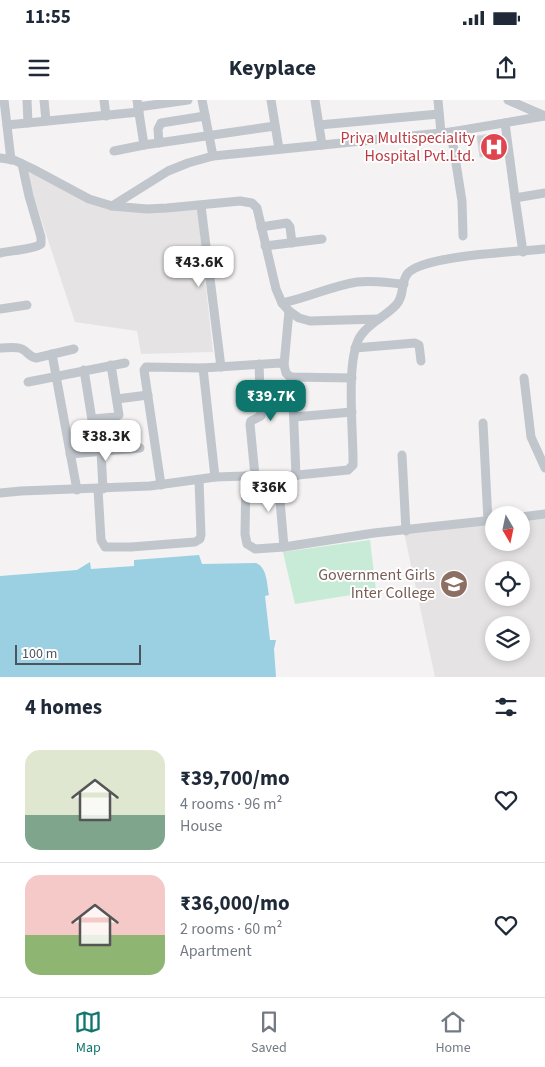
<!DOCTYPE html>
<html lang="en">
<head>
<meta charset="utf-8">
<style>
	body { margin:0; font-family:"Source Sans 3",sans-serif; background:#f2f2f3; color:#1f2937; height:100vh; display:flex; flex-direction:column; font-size:19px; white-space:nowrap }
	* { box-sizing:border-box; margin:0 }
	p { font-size:16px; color:#747a83 }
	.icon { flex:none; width:28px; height:28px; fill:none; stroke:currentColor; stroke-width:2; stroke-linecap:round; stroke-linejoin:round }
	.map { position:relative; height:577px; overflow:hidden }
	.panel { display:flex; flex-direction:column; background:#fff; flex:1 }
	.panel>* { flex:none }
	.needle { width:32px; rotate:171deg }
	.tools { position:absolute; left:485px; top:406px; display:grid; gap:10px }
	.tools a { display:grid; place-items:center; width:45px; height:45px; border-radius:50%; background:#fff; box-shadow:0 2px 8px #0003; font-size:25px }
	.scale { position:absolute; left:15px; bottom:12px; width:126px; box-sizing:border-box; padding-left:5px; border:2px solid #4c545d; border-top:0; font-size:14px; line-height:18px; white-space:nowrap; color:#4c545d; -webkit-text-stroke:4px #fff; paint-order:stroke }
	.price { position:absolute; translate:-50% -42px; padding:0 11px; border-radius:10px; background:#fff; color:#222; font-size:16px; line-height:32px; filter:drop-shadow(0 1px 2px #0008) }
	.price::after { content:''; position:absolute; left:50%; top:30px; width:15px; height:11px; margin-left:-8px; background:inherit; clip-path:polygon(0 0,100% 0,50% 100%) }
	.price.current { background:#0f766e; color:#fff }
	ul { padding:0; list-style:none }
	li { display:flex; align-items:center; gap:15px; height:125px; padding:0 25px }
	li+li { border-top:1px solid #e0e1e3 }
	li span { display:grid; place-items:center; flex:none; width:140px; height:100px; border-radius:15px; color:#555 }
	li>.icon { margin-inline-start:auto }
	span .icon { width:60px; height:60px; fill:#fffc; stroke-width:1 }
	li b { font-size:21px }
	h2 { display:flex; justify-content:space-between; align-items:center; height:60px; padding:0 25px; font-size:21px }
	.status { display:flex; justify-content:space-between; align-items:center; height:35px; padding:0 25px; background:#fff; direction:ltr }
	.status svg { height:14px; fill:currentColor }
	header { display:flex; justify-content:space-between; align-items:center; height:65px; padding:0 25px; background:#fff; font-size:22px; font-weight:700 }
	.tabs { display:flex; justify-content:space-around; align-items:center; height:70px; border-top:1px solid #e0e1e3; background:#fff; font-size:14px; color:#747a83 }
	.tabs a { display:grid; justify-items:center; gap:2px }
	.tabs .current { color:#0f766e }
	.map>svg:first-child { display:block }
	.education { fill:#e5e3e3; fill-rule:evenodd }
	.green { fill:#c7ebd6 }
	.water { fill:#9ad0e2 }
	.building { fill:#cdced4; stroke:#d7d8dc }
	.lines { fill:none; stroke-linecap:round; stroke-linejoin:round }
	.minor { stroke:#c0c6cc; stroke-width:9 }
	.labels { text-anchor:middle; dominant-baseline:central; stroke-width:4; stroke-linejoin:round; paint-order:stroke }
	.health-label { font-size:16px; fill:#be3a42; stroke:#fff; text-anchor:end }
	.education-label { font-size:16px; fill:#785e54; stroke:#fff; text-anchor:end }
</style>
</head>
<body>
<div class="status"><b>11:55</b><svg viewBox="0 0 49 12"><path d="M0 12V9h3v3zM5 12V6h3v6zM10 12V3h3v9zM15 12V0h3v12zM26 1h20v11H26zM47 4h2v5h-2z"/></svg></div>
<header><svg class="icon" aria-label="menu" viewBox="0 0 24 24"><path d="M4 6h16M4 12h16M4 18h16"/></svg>Keyplace<svg class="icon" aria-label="share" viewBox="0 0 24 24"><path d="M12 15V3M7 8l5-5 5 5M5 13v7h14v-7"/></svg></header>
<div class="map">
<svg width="545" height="577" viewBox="0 0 545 577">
	<rect width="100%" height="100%" fill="#f4f2f2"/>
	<g class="education">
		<path d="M21,58l38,20 25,17 31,7 45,6 37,-4 16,148 -72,2 -4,-23 -62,-9z"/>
		<path d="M545,411v166h-110l-32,-149 91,-11v25h27v-27h-10zM494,470h27v28h-27zM494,525h27v27h-27z"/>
	</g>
	<path class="green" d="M370,440l6,51 -81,13 -12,-52z"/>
	<path class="water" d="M199,455l3,9 54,-1c11,4 11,21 13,32l-4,1 5,44h6l-2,9 2,28h-276v-101l77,-6 13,-8 1,7 43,-3v-6z"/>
	<path class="building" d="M498,33l3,21 -21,3 -3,-21z"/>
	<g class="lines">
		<g class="minor">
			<path d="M4,0l7,60"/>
			<path d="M27,0l1,23"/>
			<path d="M44,0l2,21"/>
			<path d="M104,0l2,16"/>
			<path d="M137,0l7,45"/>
			<path d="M202,0l11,56"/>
			<path d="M271,0l8,49"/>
			<path d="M315,0l7,45"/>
			<path d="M438,0l3,33"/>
			<path d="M508,0l37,16"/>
			<path d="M138,7l50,-7"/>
			<path d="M505,23l10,75 30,-5"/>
			<path d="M7,25l132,-13"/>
			<path d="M319,25l120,-11"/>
			<path d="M451,32l11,69 1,35"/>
			<path d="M159,43l-1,-14 3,-6 44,-7"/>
			<path d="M114,51l30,-6 131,-19"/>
			<path d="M0,58l14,2 19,9 56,30 23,7 35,3 20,-1 73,-7 12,2 5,5 19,81 6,14 7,8 10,7 11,3 69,-2"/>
			<path d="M515,98l8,54"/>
			<path d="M112,106l56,-35 20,-8 25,-7 238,-24 94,-16"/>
			<path d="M201,106l20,161"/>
			<path d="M261,127l26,-4 3,4 2,16"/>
			<path d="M265,146l57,-7"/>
			<path d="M0,153c9,-2 35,-4 41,-9v-7l-12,-41 -7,-32"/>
			<path d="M282,203c26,-5 49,-17 75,-21 15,-2 32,1 47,2"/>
			<path d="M0,209l27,-4"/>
			<path d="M0,248c7,0 16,-2 22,1 6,3 7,8 14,9l38,-9"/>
			<path d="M355,248l60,-5 4,2 2,16"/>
			<path d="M52,254l25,136"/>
			<path d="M284,265l5,-54"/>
			<path d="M203,268l12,109"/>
			<path d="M84,270l13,81"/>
			<path d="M292,277l4,99"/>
			<path d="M524,278l7,59 14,31"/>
			<path d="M28,282l97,-19"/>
			<path d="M117,299l31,-4"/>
			<path d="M294,317l58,-5"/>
			<path d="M93,319l22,-2 4,-2 -8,-50"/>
			<path d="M483,323l5,98"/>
			<path d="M101,351l2,38"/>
			<path d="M70,354l70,-6"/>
			<path d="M402,355l4,76"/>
			<path d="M246,376l-1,58 2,10 8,5 29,-2 90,-14 120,-13"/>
			<path d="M255,376l-5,-52 1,-3 10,-5 -2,-52"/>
			<path d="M278,377l6,70"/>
			<path d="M161,385l-17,-115 2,-3 57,1 77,-5 4,2 2,8 4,4 62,1"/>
			<path d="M98,389l3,51 4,7h26l64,-5 5,-3 1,-4 -2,-55"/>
			<path d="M0,393l21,-2 129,-5 65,-9 31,-1 32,1 70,-7 5,-5c1,-29 -9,-110 9,-131 9,-12 24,-18 34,-29 9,-9 4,-23 12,-32 17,-18 109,-21 137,-24"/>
			<path d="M521,417l24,-3"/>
		</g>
	</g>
	<defs>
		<g id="hospital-disc" transform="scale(1.4375)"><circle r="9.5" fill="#e0444e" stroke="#fff"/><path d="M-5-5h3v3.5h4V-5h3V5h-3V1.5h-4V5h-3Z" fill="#fff"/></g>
		<g id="university-disc" transform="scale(1.4375)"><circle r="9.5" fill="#8d6e63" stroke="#fff"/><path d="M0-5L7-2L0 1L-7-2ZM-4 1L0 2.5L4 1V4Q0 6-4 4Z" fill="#fff"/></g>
	</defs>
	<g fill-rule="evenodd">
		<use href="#hospital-disc" x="494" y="47"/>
		<use href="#university-disc" x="454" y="484"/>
	</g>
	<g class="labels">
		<g class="health-label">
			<text x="475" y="38">Priya Multispeciality<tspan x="475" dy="18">Hospital Pvt.Ltd.</tspan></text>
		</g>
		<g class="education-label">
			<text x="435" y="475">Government Girls<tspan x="435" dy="18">Inter College</tspan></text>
		</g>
	</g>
</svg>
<div class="tools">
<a><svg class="needle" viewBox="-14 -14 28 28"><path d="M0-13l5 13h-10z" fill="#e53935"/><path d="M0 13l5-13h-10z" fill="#747a83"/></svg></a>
<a><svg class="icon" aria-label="locate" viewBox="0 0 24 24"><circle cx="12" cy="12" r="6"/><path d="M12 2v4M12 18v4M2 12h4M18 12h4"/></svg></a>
<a><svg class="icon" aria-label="layers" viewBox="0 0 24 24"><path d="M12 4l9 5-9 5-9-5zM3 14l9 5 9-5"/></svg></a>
</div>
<div class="scale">100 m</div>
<b class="price" style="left:199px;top:188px">₹43.6K</b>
<b class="price current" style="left:271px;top:322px">₹39.7K</b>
<b class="price" style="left:106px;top:362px">₹38.3K</b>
<b class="price" style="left:269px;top:413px">₹36K</b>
</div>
<section class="panel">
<h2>4 homes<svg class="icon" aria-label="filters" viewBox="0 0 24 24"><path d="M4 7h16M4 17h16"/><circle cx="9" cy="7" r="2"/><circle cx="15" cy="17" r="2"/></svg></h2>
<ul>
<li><span style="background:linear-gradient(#dfe7d0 65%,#7fa58c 0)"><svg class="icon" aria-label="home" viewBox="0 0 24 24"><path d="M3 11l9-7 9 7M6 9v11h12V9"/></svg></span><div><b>₹39,700/mo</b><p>4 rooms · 96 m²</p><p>House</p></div><svg class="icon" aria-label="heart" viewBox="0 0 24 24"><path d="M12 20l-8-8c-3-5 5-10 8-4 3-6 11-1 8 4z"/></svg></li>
<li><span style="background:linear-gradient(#f6c9c9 60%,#8fb573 0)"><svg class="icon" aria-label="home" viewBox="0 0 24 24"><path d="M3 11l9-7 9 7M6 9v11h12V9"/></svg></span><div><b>₹36,000/mo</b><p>2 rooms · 60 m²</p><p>Apartment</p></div><svg class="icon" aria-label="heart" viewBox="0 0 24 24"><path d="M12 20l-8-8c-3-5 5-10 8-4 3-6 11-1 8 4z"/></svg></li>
</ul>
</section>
<nav class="tabs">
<a class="current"><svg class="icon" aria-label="map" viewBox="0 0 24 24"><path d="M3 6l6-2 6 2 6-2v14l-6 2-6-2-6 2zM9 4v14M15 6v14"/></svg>Map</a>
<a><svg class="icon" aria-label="saved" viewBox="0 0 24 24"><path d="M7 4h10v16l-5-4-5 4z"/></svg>Saved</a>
<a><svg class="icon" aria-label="home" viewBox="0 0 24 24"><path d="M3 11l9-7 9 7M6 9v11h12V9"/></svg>Home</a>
</nav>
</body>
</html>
